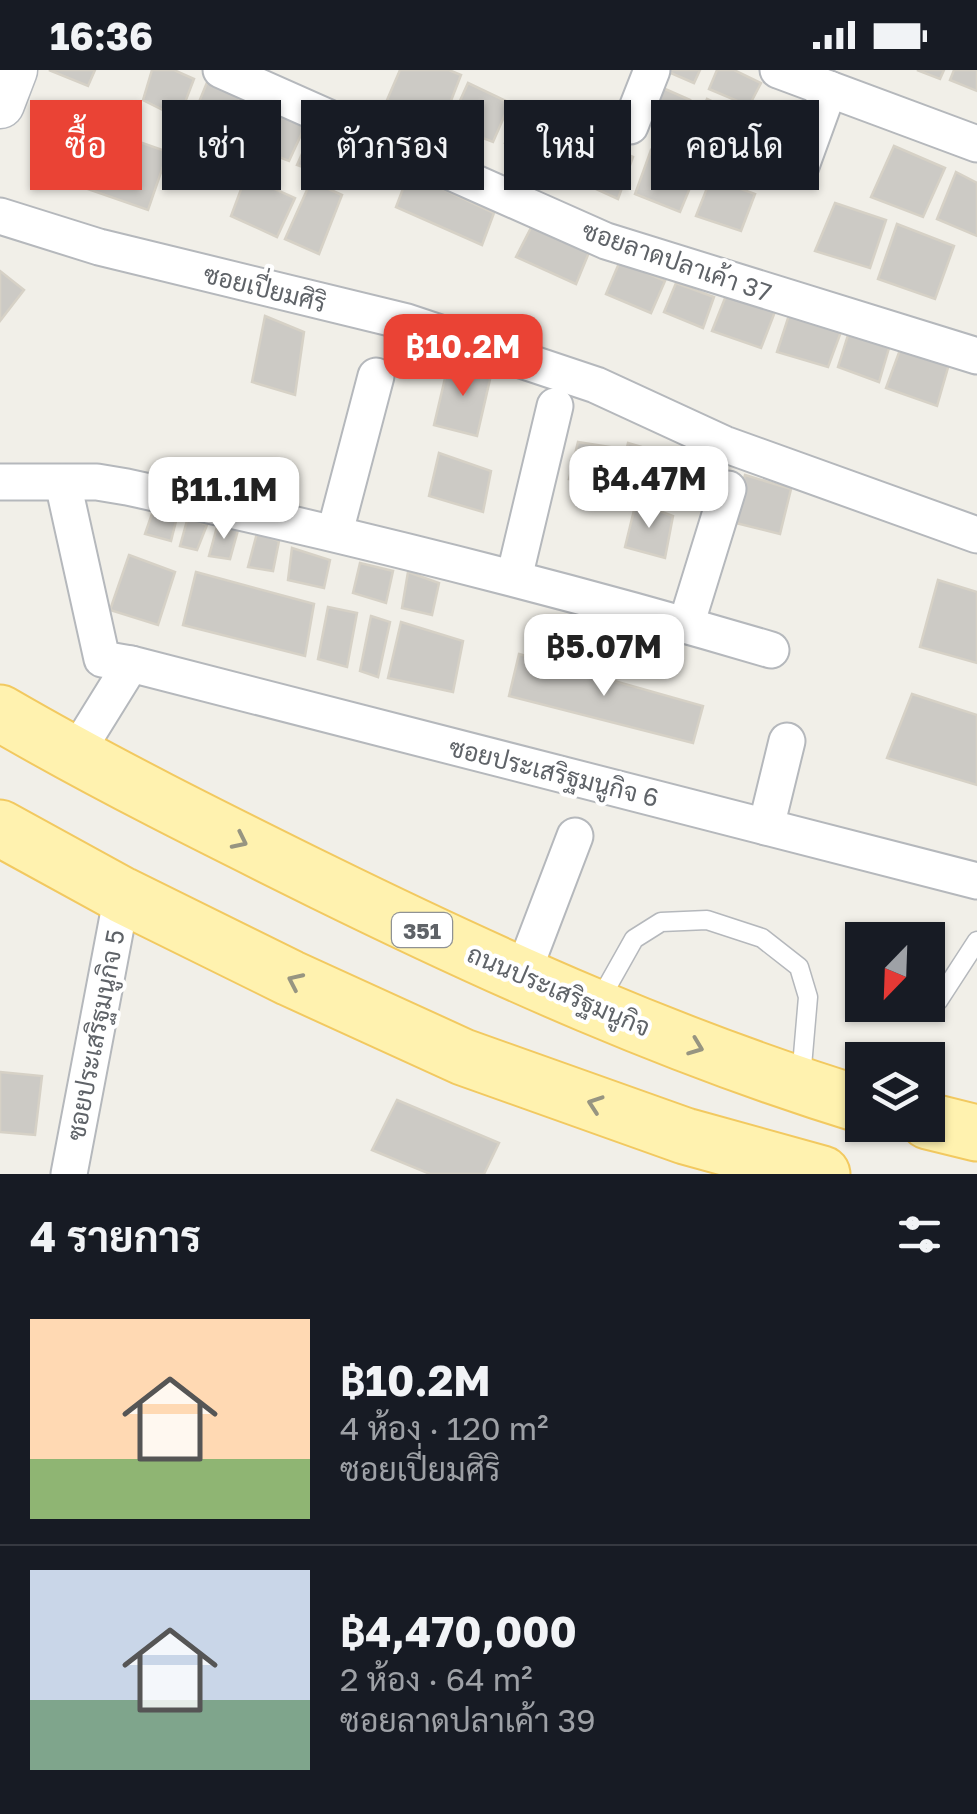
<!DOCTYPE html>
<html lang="th">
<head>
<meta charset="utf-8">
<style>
	body { margin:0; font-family:"Golos Text",Sarabun,sans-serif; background:#242831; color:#f1f3f6; height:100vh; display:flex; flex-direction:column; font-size:38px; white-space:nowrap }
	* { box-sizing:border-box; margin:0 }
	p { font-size:32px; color:#9ea1a6 }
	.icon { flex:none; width:55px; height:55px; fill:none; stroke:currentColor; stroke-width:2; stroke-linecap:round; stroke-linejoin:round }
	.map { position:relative; height:1104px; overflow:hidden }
	.panel { display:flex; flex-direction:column; background:#171b24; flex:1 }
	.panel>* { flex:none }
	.top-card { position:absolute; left:30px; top:30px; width:918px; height:90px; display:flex; gap:20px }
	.needle { width:65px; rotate:203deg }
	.controls { position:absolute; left:845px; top:852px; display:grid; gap:20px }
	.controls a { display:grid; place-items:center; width:100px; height:100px; border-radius:0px; background:#171b24; box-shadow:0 2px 8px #0004; font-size:50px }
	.price { position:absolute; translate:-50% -85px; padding:0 22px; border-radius:20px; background:#fff; color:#222; font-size:32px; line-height:65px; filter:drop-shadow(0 2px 5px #0008) }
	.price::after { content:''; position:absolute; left:50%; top:60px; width:30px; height:22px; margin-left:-15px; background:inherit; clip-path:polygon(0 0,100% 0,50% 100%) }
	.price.selected { background:#ea4335; color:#fff }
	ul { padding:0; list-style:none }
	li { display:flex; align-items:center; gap:30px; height:250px; padding:0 30px }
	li+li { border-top:2px solid #363941 }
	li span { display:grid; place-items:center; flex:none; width:280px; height:200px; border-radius:0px; color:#555 }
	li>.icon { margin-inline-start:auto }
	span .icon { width:120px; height:120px; fill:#fffc; stroke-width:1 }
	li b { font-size:42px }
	h2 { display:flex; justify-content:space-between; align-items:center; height:120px; padding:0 30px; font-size:42px }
	.tag { padding:0 35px; border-radius:0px; background:#171b24; box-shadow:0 2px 8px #0004; font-size:35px; line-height:90px }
	.tag.selected { background:#ea4335; color:#fff }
	.status { display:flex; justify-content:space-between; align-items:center; height:70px; padding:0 50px; background:#171b24; direction:ltr }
	.status svg { height:28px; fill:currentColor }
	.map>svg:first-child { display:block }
	.building { fill:#cccac5; stroke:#d6d1c6; stroke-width:2.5 }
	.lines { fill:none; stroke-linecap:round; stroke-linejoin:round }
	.lane-casing { stroke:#b5b8bc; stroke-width:21 }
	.street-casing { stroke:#b5b8bc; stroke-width:39 }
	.secondary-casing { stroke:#b6babf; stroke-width:51 }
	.primary-casing { stroke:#f2c960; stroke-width:59 }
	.lane { stroke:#fff; stroke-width:18 }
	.street { stroke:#fff; stroke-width:35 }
	.secondary { stroke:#fff; stroke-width:48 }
	.primary { stroke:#fff2af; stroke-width:55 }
	.oneway { stroke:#979581 }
	.labels { text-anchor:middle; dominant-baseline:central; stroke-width:8; stroke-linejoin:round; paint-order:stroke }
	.shield { fill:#fff; stroke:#8f9295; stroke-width:2.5 }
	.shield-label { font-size:22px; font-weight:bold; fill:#5f6368 }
	.street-label { font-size:25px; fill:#5f6368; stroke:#fff }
</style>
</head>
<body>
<div class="status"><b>16:36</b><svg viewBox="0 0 49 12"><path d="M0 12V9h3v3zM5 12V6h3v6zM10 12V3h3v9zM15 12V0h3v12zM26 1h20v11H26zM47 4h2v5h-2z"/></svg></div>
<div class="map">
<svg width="977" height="1104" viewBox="0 0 977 1104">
	<rect width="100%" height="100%" fill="#f1efe8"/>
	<g class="building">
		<path d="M49,0h46l-7,16z"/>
		<path d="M152,0h22l20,9 -15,39 -36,-18z"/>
		<path d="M400,0h49l12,5 -19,49 -55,-24z"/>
		<path d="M664,0h36l-6,13z"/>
		<path d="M717,0h17l27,13 -12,23 -40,-17z"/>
		<path d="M917,0h27l-4,9z"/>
		<path d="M954,0h23v21l-27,-11z"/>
		<path d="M208,10l32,18 -18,40 -32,-14z"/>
		<path d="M468,13l42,20 -17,39 -44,-17z"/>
		<path d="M656,15l34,15 -14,30 -34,-13z"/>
		<path d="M707,29l38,18 -15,36 -40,-14z"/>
		<path d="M257,31l49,23 -17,37 -49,-19z"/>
		<path d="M522,36l43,20 -17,35 -43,-18z"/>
		<path d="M60,44l108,38 -20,58 -112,-39z"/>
		<path d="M314,57l38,21 -14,31 -41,-14z"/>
		<path d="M574,60l59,27 -15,42 -61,-28z"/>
		<path d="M894,76l51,22 -22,49 -52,-20z"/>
		<path d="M651,80l46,21 -17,41 -45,-18z"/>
		<path d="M956,102l21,11v53l-40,-17z"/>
		<path d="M409,103l85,40 -12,32 -86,-38z"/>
		<path d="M246,106l49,22 -18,39 -46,-21z"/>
		<path d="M711,108l44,16 -14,37 -45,-15z"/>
		<path d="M311,111l31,14 -23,59 -34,-15z"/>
		<path d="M835,133l51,17 -16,48 -55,-17z"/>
		<path d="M533,154l57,26 -14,34 -60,-27z"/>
		<path d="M897,154l57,22 -19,53 -57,-20z"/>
		<path d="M620,191l45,20 -14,32 -45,-19z"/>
		<path d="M0,201l24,19 -24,31z"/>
		<path d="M676,213l38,14 -11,31 -39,-16z"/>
		<path d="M727,223l49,16 -15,39 -49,-17z"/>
		<path d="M790,242l52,17 -14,38 -51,-15z"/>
		<path d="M265,246l39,16 -9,63 -43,-13z"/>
		<path d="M849,262l40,16 -10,34 -41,-15z"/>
		<path d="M901,277l48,17 -12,42 -51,-18z"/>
		<path d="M449,291l42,14 -14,61 -43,-11z"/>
		<path d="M578,372l32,5 -9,41 -32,-9z"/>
		<path d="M628,373l47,14 -6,45 -52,-12z"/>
		<path d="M439,383l52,18 -8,41 -54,-16z"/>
		<path d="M745,405l46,14 -11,45 -48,-12z"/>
		<path d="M636,432l37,14 -8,42 -40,-11z"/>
		<path d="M155,435l23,8 -7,28 -26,-7z"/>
		<path d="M188,447l19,8 -10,25 -17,-4z"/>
		<path d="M218,453l20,7 -8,29 -21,-3z"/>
		<path d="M257,463l22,8 -6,30 -25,-4z"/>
		<path d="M292,478l38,12 -6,28 -36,-8z"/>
		<path d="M129,485l46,17 -17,53 -48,-15z"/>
		<path d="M360,493l33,8 -7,32 -33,-10z"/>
		<path d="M196,502l118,32 -9,52 -122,-31z"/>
		<path d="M408,502l31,11 -7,32 -30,-7z"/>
		<path d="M938,510l39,12v71l-57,-16z"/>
		<path d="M328,537l29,6 -10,54 -29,-8z"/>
		<path d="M371,546l19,6 -12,55 -18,-6z"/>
		<path d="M401,552l62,19 -10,51 -65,-14z"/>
		<path d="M519,584l184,52 -10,37 -184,-47z"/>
		<path d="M912,624l65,21v70l-90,-27z"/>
		<path d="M0,1002l42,4 -7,59 -35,-3z"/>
		<path d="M397,1030l102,43 -15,31h-54l-58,-24z"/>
	</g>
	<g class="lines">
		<g class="lane-casing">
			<g id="lane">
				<path d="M938,931l39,-60"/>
				<path d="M598,933l36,-64 27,-17 46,-2 55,18 37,29 9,30 -7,81"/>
			</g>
		</g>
		<g class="street-casing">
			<g id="street">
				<path d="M221,0l385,171 371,115"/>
				<path d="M778,0l199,74"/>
				<path d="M630,56l22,-56"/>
				<path d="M801,96l28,-77"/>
				<path d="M0,146l99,31 308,75 189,63 128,59 253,91"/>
				<path d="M0,412h97l30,5c217,47 431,100 644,163"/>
				<path d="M63,413l39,176 29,5"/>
				<path d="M335,462l41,-156"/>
				<path d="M514,508l41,-172"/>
				<path d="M686,555l42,-136"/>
				<path d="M74,686l57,-92 846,217"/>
				<path d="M766,757l21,-86"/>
				<path d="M522,905l53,-139"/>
				<path d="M69,1104l53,-279"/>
			</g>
		</g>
		<g class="secondary-casing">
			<path id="secondary" d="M0,34l13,-34"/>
		</g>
		<g class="primary-casing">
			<g id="primary">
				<path d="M0,643c105,61 214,115 323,169 175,86 353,166 539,223"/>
				<path d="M0,758l122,67 168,83 173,79 222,79 137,38"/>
				<path d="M928,1051l49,12"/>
			</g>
		</g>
		<use href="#lane" class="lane"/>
		<use href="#street" class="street"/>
		<use href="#secondary" class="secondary"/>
		<use href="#primary" class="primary"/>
	</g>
	<defs><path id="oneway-chevron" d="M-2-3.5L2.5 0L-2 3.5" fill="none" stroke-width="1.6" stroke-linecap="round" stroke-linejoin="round" transform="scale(2.5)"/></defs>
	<g class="oneway">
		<use href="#oneway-chevron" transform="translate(240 771) rotate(26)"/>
		<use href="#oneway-chevron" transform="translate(295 911) rotate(-155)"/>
		<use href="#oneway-chevron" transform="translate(696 977) rotate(21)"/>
		<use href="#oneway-chevron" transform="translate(595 1034) rotate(-161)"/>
	</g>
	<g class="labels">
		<rect class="shield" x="392" y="843" width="60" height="34" rx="8"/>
		<g class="shield-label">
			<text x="422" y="860">351</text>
		</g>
		<g class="street-label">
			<text transform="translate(677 191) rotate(19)">ซอยลาดปลาเค้า 37</text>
			<text transform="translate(265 218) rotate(14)">ซอยเปี่ยมศิริ</text>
			<text transform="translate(554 702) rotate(14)">ซอยประเสริฐมนูกิจ 6</text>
			<text transform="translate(559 920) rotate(23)">ถนนประเสริฐมนูกิจ</text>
			<text transform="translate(95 965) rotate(-79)">ซอยประเสริฐมนูกิจ 5</text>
		</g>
	</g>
</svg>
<div class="controls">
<a><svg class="needle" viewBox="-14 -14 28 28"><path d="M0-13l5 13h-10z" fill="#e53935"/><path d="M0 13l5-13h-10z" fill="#9ea1a6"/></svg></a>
<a><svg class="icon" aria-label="layers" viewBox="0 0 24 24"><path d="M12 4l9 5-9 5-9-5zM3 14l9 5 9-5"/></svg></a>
</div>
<b class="price selected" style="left:463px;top:329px">฿10.2M</b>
<b class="price" style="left:649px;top:461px">฿4.47M</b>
<b class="price" style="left:224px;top:472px">฿11.1M</b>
<b class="price" style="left:604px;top:629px">฿5.07M</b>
<div class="top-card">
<a class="tag selected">ซื้อ</a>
<a class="tag">เช่า</a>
<a class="tag">ตัวกรอง</a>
<a class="tag">ใหม่</a>
<a class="tag">คอนโด</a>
</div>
</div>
<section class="panel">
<h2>4 รายการ<svg class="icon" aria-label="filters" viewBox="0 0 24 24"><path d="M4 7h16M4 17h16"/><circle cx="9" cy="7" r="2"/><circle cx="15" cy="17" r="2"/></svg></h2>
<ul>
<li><span style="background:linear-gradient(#ffd9b3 70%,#8fb573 0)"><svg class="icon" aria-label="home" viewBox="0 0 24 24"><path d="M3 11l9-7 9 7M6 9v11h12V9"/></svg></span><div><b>฿10.2M</b><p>4 ห้อง · 120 m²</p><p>ซอยเปี่ยมศิริ</p></div></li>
<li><span style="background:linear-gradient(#c9d6e8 65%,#7fa58c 0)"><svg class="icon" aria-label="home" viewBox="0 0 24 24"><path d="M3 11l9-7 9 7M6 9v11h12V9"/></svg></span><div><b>฿4,470,000</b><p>2 ห้อง · 64 m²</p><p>ซอยลาดปลาเค้า 39</p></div></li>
</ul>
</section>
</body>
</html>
